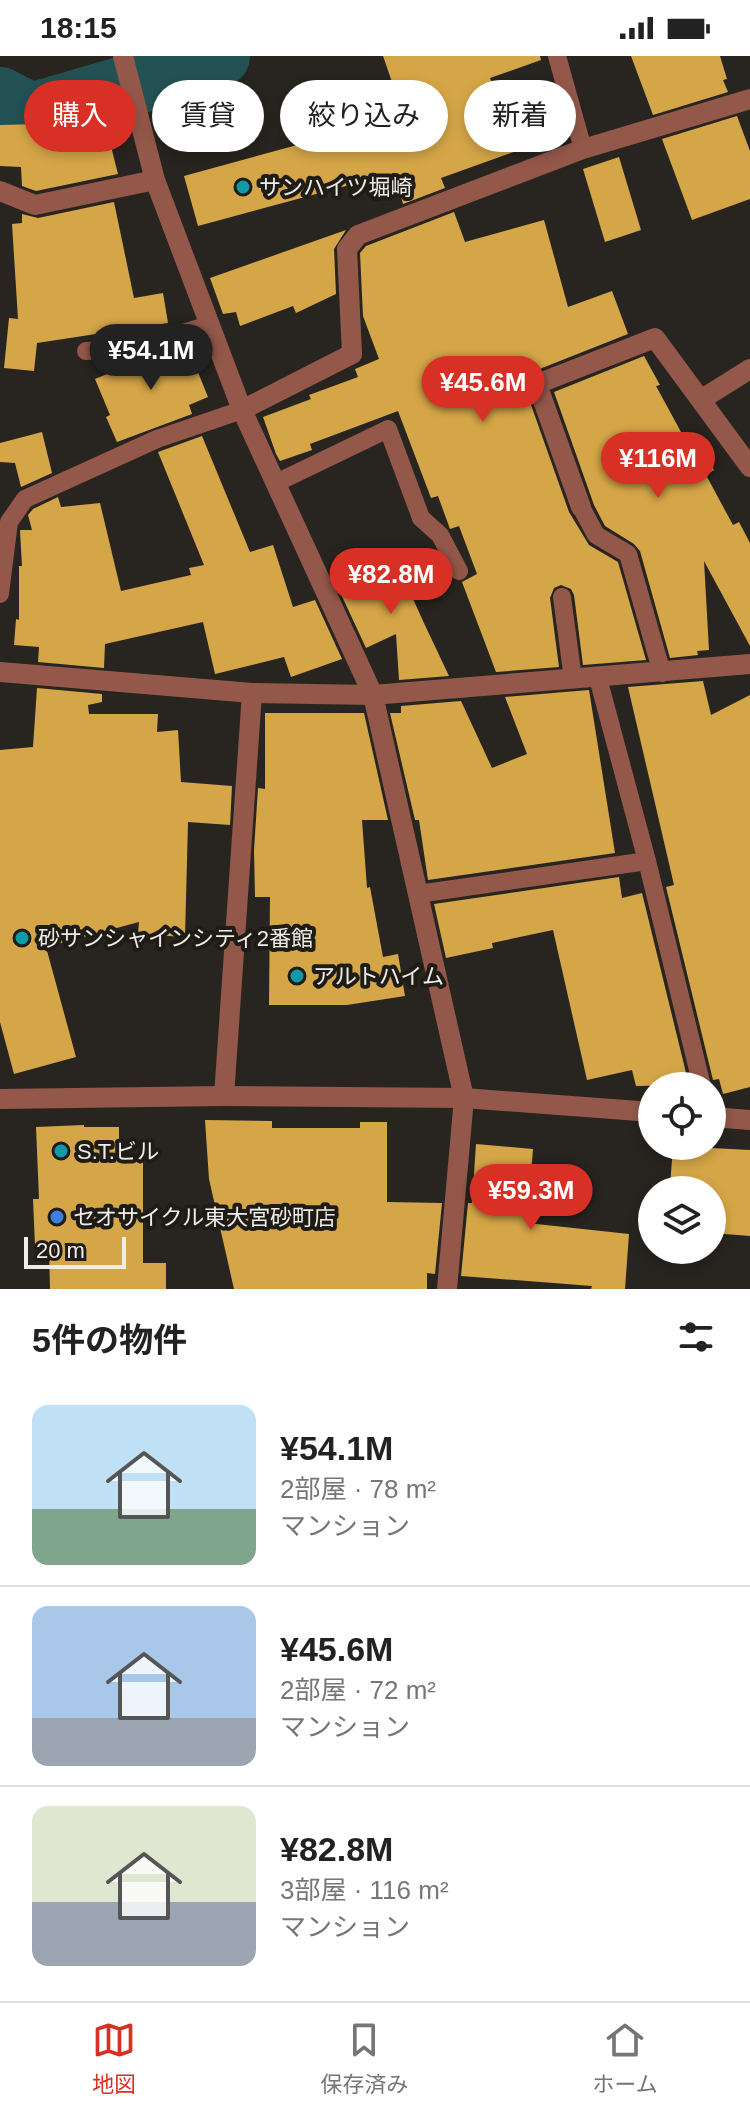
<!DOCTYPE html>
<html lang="ja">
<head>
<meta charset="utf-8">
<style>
	body { margin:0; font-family:Arial,"Noto Sans JP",sans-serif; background:#f6f6f6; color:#222; height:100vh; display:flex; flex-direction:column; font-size:30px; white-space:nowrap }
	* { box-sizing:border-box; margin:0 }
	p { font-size:26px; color:#767676 }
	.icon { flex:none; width:44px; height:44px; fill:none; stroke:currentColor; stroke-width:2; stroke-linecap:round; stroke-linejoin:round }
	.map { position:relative; height:1233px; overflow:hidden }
	.details { display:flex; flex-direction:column; background:#fff; flex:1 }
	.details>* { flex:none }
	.hud { position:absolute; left:24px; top:24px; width:702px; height:72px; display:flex; gap:16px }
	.tools { position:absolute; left:638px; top:1016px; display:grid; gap:16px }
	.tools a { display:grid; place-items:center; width:88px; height:88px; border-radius:50%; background:#fff; box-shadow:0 4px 12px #0003; font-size:40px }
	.scale { position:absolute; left:24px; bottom:20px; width:102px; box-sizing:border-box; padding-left:8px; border:4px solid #efede9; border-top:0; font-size:22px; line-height:28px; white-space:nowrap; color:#efede9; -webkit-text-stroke:6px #1f1c16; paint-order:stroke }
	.price { position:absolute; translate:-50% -68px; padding:0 18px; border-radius:28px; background:#d93025; color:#fff; font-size:26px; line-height:52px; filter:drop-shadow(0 2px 4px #0008) }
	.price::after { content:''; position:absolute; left:50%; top:48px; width:24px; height:18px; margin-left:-12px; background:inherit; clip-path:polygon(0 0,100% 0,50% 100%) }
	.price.on { background:#222; color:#fff }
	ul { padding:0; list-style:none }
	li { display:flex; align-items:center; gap:24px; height:200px; padding:0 32px }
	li+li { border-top:2px solid #e0e0e0 }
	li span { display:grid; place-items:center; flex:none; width:224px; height:160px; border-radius:16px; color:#555 }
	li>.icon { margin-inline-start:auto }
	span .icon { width:96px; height:96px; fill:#fffc; stroke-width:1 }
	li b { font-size:34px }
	h2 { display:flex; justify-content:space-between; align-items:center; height:96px; padding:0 32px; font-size:34px }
	.tag { padding:0 28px; border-radius:36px; background:#fff; box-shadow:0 4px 12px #0003; font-size:28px; line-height:72px }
	.tag.on { background:#d93025; color:#fff }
	.status { display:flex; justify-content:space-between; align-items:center; height:56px; padding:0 40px; background:#fff; direction:ltr }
	.status svg { height:22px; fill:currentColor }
	.dock { display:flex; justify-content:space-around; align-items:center; height:112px; border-top:2px solid #e0e0e0; background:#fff; font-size:22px; color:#767676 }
	.dock a { display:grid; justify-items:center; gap:4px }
	.dock .on { color:#d93025 }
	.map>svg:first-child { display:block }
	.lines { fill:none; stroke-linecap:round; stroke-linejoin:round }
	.river { stroke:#245153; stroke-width:62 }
	.building { fill:#d5a647 }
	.service { stroke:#94584a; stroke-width:18 }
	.minor { stroke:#94584a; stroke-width:20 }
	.culture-dot { fill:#0f9aa8; stroke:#1f1c16; stroke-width:3 }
	.shop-dot { fill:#3f7fe0; stroke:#1f1c16; stroke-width:3 }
	.labels { text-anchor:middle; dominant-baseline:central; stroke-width:8; stroke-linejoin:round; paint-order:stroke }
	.poi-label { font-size:22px; fill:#efede9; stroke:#1f1c16; text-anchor:start }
</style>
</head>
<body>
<div class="status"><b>18:15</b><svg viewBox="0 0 49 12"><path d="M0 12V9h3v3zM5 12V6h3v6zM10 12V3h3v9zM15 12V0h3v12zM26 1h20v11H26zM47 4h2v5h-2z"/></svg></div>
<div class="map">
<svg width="750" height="1233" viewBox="0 0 750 1233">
	<rect width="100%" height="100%" fill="#282520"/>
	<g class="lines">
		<path class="river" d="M0,42l31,16 138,-40 50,-18"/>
	</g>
	<g class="building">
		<path d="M383,0h157l1,4 -51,18 26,73 -75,27 4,10 -42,16 -9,-31 -196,53 -14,-50 113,-31v-2l47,-14 -1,-4 58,-17z"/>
		<path d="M631,0h89l7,23 -4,1 5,12 -75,23z"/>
		<path d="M96,53l2,8 5,-2 15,59 -82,17 -14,-5 -1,-19 -21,-1v-41l42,-1z"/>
		<path d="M737,60l13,35v48l-58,21 -30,-81z"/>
		<path d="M619,101l22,73 -36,12 -22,-73z"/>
		<path d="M114,146l20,96 29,-5 5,30 -131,20 -3,28 -30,-3 5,-50 9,1 -6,-95 10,-1v-9l16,4z"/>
		<path d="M454,156l11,30 79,-22 24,87 44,-16 16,43 -96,38 -5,4 -2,12 44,124 20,33 29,17 28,98 -63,5 -9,-70 -3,-6 -10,-4 -7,3 -4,10 9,69 -63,5 -34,-90 15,-8 -18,-48 -9,3 -12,-33 -7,2 -33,-87 -88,33 2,6 -32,11 -4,-7 -13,-37 48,-18 -2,-4 49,-18 -3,-8 24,-10 -16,-43 -3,-63 6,-7z"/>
		<path d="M346,174l-12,19 2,45 -40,19 -3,-7 -53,20 -4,-14 -13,2 -13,-36z"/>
		<path d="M187,289l21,52 -19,8 3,9 -75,28 -11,-25 4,-2 -15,-36 61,-25z"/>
		<path d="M644,300l16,29 -4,1 31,57 10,-6 17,33 -8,5 27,50 6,-3 11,21v103l-46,-85 5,89 -12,1 1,4 -28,3 -30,-107 -6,-7 -29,-18 -11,-21 -40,-113z"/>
		<path d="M42,376l10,41 -31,14 -6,-24 -15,-1v-19z"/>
		<path d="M202,380l48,116 23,-7 20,62 22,-7 27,59 -51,18 -7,-20 -69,17 -12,-52 -98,22 -1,24 -66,-6 1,-15 -25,-2 2,-26 3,1v-54h3l-2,-36h12l-4,-15 5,-6 25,-12 3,10 39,-4 21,88 70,-16 -2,-7 15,-3 -46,-113z"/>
		<path d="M391,494l32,71 26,55 -50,4 -3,-46 -30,14 -26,-56 7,-3 -8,-15z"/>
		<path d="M703,625l8,34 39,-20v392l-27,7 -4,-15 -6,1 -47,-193 8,-2 -46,-198z"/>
		<path d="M37,632l65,6v8l-14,3 1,9h69l-1,18 21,-2 3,52 51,4 -2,39 -42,-3 -3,115 -47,-3 1,-12 -93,25 30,110 -62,17 -14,-52v-272l33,-3z"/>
		<path d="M589,634l26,163 -187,27 -9,-60h-4l-25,-107h11v-7l60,-5 31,67 35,-14 -22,-57z"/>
		<path d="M265,657h99l24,107h-26l5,68 3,-1 13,70 15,-3 7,42 -58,9h-78l1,-108h-15l-1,-47 4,-62 7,1z"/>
		<path d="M619,821l3,21 20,-5 47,192 -53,1 -4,-16 -45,10 -34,-150 -61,13 1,5 -47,10 -12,-54z"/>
		<path d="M205,1064l67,1v7h88v-6h27v80l55,1 -7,71 -8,-1v16h-193l-25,-110z"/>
		<path d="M84,1069v2h35v31h24v105h23v26h-116l-1,-43h-14l-2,-47h6l-3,-72z"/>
		<path d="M476,1088l57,5 -6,74 102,11 -4,55h-34l1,-3 -131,-10 7,-73h4z"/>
		<path d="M673,1090l77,4v86l-38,-3v-43l-42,-3z"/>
	</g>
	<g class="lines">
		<g class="service">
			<path d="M557,0l26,93"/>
			<path d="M86,295l43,-2 81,-24"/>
			<path d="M276,427l112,-54 33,89 19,17 19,36"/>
			<path d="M581,451l15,28 32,19 34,119"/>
			<path d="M0,538l9,-72 16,-23 132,-60 85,-29"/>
			<path d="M562,541l11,82"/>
			<path d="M598,622l49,183 55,225"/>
			<path d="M418,838l229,-33"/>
		</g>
		<g class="minor">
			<path d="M123,0l32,124 87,230 131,285 91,403 -17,191"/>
			<path d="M0,135l35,14 120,-25"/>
			<path d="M702,343l48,-30"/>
			<path d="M242,354l110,-56 -5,-105 11,-14 225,-86 167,-50"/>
			<path d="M581,451l-44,-123 118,-46 95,129"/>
			<path d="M0,616l252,21 121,2 377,-31"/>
			<path d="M224,1040l28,-403"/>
			<path d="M0,1043l224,-3 240,2 188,14"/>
			<path d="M712,1061l38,3"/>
		</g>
	</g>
	<g class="culture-dot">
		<circle cx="243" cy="131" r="8"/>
		<circle cx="22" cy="882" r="8"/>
		<circle cx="297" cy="920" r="8"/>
		<circle cx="61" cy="1095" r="8"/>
	</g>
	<circle class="shop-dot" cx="57" cy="1161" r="8"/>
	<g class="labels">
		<g class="poi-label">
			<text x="259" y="131">サンハイツ堀崎</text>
			<text x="38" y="882">砂サンシャインシティ2番館</text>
			<text x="313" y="920">アルトハイム</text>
			<text x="77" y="1095">S.T.ビル</text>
			<text x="73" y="1161">セオサイクル東大宮砂町店</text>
		</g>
	</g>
</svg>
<div class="tools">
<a><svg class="icon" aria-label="locate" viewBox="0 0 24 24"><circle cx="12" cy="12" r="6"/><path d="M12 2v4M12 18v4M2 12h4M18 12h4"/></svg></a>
<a><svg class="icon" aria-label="layers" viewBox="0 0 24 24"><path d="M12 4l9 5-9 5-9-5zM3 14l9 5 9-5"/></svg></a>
</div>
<div class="scale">20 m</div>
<b class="price on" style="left:151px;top:336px">¥54.1M</b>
<b class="price" style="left:483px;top:368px">¥45.6M</b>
<b class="price" style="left:658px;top:444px">¥116M</b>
<b class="price" style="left:391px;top:560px">¥82.8M</b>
<b class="price" style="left:531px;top:1176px">¥59.3M</b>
<div class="hud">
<a class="tag on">購入</a>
<a class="tag">賃貸</a>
<a class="tag">絞り込み</a>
<a class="tag">新着</a>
</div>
</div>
<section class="details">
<h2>5件の物件<svg class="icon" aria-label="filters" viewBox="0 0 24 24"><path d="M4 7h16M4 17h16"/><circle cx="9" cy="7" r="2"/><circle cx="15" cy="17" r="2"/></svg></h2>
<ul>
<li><span style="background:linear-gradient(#bfe0f5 65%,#7fa58c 0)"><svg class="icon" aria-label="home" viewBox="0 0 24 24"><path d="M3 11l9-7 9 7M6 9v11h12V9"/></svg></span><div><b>¥54.1M</b><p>2部屋 · 78 m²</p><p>マンション</p></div></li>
<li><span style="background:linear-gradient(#a9c7e8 70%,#9aa5b1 0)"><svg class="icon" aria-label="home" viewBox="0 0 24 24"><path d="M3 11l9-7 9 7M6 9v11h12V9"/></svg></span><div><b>¥45.6M</b><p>2部屋 · 72 m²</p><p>マンション</p></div></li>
<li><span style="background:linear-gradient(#dfe7d0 60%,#9aa5b1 0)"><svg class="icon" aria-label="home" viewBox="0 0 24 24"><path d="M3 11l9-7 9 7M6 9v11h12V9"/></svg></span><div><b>¥82.8M</b><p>3部屋 · 116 m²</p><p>マンション</p></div></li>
</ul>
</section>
<nav class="dock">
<a class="on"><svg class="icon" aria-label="map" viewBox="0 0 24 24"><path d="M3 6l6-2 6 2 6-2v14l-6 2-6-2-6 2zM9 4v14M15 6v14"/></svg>地図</a>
<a><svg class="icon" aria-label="saved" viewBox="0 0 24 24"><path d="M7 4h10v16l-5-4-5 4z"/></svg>保存済み</a>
<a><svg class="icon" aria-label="home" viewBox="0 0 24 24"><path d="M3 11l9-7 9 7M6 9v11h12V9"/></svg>ホーム</a>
</nav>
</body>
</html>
